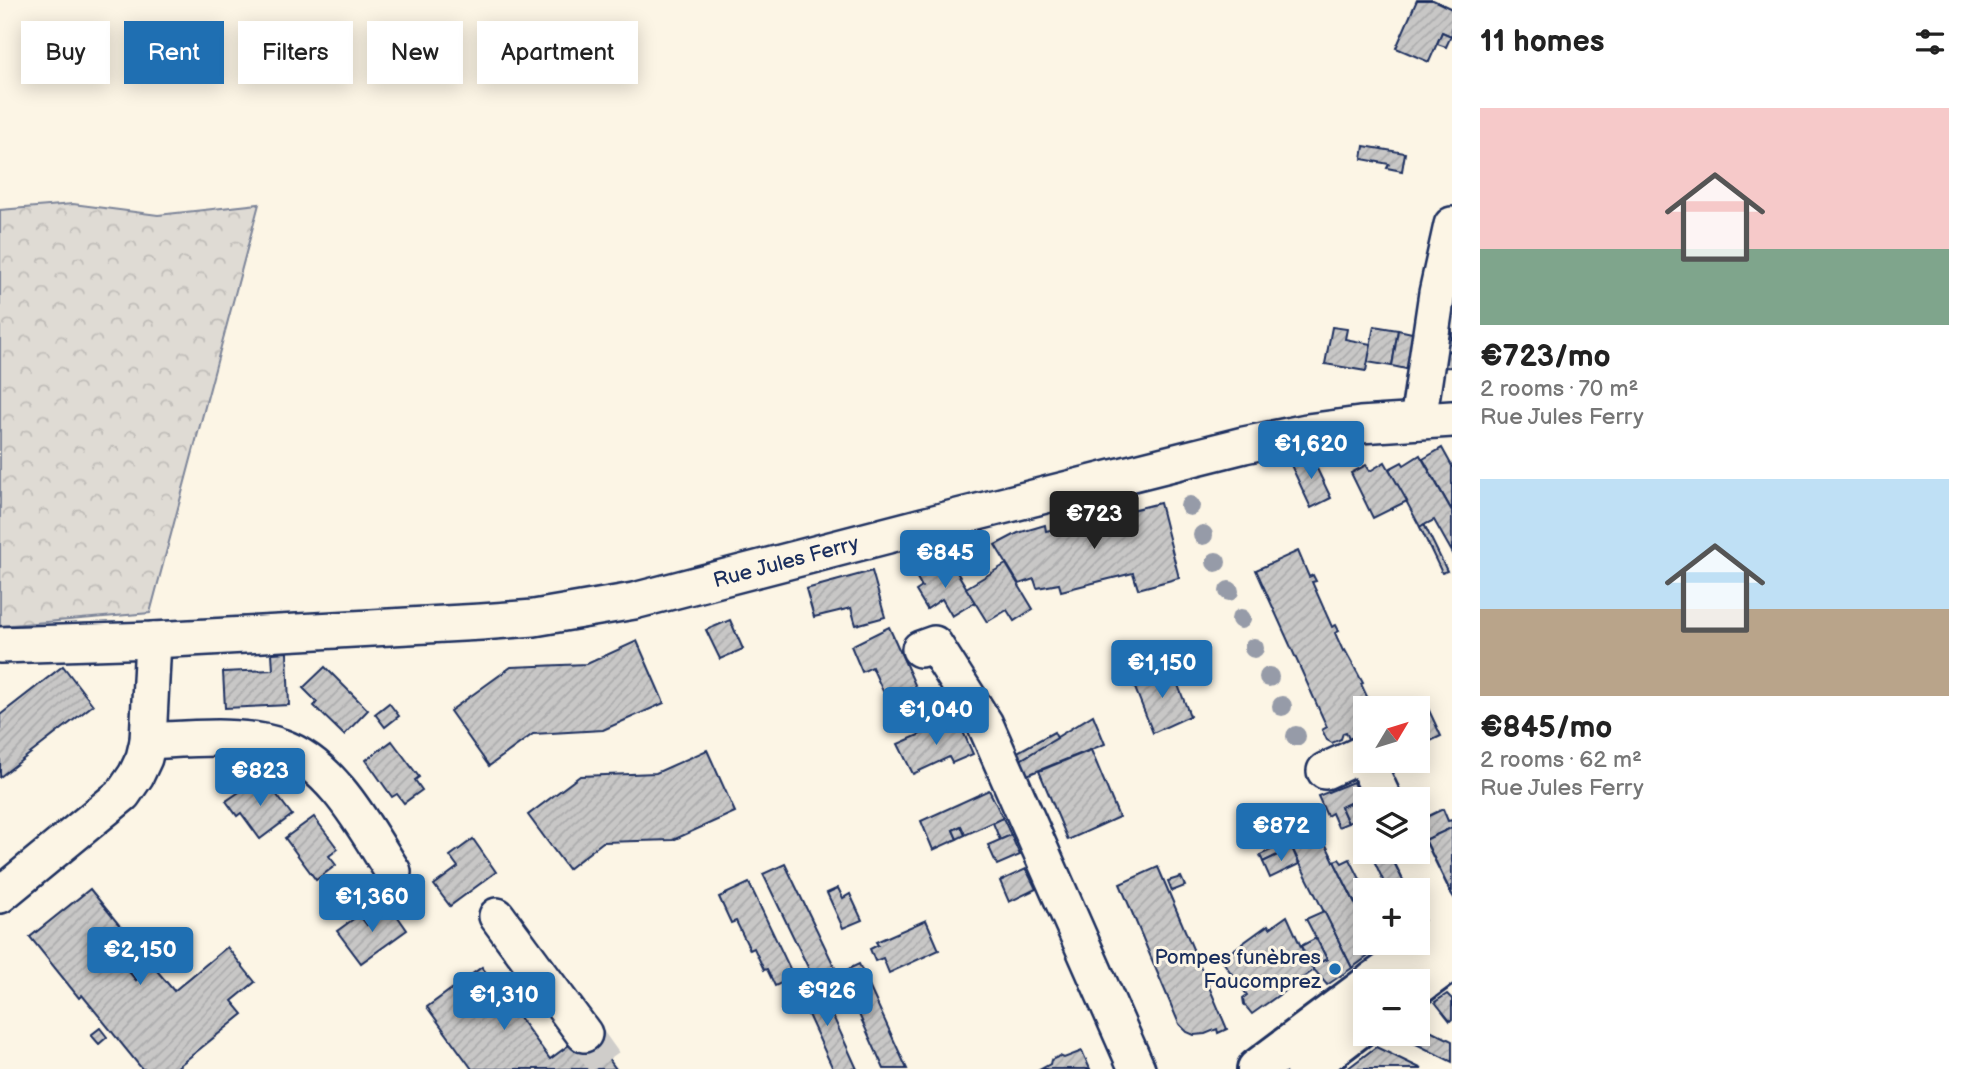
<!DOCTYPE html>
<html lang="en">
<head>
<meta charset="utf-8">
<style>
	body { margin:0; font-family:"Balsamiq Sans",sans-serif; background:#f6f6f6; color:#222; height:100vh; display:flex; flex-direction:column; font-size:26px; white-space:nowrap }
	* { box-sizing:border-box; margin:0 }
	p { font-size:23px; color:#767676 }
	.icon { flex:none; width:38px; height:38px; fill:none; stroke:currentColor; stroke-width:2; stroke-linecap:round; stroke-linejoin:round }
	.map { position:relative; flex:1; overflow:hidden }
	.side { display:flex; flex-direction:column; background:#fff; width:525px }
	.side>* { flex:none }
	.guide { position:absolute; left:21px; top:21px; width:665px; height:63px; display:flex; gap:14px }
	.needle { width:46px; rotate:52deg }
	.fabs { position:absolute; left:1353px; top:696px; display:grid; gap:14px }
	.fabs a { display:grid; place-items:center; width:77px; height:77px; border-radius:0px; background:#fff; box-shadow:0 4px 18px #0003; font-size:35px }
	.price { position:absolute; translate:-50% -60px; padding:0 16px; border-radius:7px; background:#1f6fb2; color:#fff; font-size:23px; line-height:46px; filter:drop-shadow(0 2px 4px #0008) }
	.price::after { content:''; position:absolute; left:50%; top:42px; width:21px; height:16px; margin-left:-10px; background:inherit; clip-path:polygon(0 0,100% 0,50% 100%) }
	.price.on { background:#222; color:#fff }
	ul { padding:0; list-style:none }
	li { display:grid; align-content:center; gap:14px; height:371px; padding:0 28px }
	li span { display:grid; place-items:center; height:217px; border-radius:0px; color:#555 }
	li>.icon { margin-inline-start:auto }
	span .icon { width:126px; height:126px; fill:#fffc; stroke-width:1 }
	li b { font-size:30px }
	h2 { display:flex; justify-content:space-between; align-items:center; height:84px; padding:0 28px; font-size:30px }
	.tag { padding:0 24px; border-radius:0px; background:#fff; box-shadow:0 4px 18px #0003; font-size:24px; line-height:63px }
	.tag.on { background:#1f6fb2; color:#fff }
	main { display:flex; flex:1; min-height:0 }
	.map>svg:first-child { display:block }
	.forest { fill:url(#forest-crowns); stroke:#7d8599; stroke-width:2 }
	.building { fill:url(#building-hatch); stroke:#1b2f5e; stroke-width:2 }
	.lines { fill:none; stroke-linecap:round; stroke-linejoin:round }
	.minor-tunnel { stroke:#cfcdca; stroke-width:35; stroke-dasharray:35 18; stroke-linecap:butt }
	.minor-casing { stroke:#1b2f5e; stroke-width:40 }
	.major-casing { stroke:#1b2f5e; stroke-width:44 }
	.minor { stroke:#fcf5e5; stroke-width:35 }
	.major { stroke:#fcf5e5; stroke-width:38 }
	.tree { fill:#969ba8 }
	.poi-dot { fill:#1f6fb2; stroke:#fcf5e5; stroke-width:2.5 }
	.labels { text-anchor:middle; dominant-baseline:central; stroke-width:6; stroke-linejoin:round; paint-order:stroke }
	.street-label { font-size:21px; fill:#1b2f5e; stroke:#fcf5e5 }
	.poi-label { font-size:21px; fill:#1b2f5e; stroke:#fcf5e5; text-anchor:end }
</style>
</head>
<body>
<main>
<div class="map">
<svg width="1452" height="1069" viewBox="0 0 1452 1069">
	<defs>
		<pattern id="forest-crowns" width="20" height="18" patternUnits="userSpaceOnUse" patternTransform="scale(1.75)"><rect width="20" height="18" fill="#dfdbd4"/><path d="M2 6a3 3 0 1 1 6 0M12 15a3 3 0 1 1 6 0" fill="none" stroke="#bfbcb8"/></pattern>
		<pattern id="building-hatch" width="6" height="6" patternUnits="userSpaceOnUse" patternTransform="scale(1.75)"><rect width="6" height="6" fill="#c8c7c6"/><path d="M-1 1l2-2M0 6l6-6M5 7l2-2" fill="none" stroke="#ababac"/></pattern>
	</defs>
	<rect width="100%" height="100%" fill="#fcf5e5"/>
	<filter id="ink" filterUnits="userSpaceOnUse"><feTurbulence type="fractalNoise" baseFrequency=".0143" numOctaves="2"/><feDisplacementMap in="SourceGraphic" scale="14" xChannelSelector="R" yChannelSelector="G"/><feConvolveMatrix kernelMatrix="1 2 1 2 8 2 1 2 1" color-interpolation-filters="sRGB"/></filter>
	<g filter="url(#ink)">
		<path class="forest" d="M73,204l85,11 101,-11 -109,409 -150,13v-416z"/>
		<g class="building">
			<path d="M1417,0h16l19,9v25l-1,2 -9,-4 -13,30 -33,-14z"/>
			<path d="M1442,32l9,4 -5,11 -9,-3z"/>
			<path d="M1364,146l41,7 -3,18 -15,-3 2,-4 -27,-5z"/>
			<path d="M1374,326l24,4 -6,36 -25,-4z"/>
			<path d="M1332,327l15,2 -2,10 26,5 -5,27 -41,-7z"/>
			<path d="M1451,329h1v38l-20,1 3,-16 17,-1z"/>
			<path d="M1398,330l19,4 -6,36 -19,-4z"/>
			<path d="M1442,448l10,18v45l-29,-52z"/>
			<path d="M1310,454l21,44 -20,10 -21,-45z"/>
			<path d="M1420,455l32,56v41l-18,-32 -14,7 -31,-58 13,-7 2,3z"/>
			<path d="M1385,462l22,39 -34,17 -22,-45 15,-8 4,6z"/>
			<path d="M1160,503l19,75 -41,11 -5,-16 -72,18 -2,-7 -22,4 -3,-9 -15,5 -24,-39 23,-12 27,-8 1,6z"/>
			<path d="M1424,524l23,47 -5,2 -22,-46z"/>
			<path d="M1298,551l11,26 4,-2 3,6 -4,1 20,45 4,-2 3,6 -4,2 8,18 2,-1 18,33 -2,1 11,23 5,-2 2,4h-14v15h-3l3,8 -16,7 -3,-7 -3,1 -2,6 -9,4 -5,-3 -5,-10 5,-3 -71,-157z"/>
			<path d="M952,564l23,38 -23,14 -10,-17 -15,10 -11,-18 6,-4 -5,-9 14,-9 4,5z"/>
			<path d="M1006,564l27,45 -19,12 -7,-11 -20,12 -21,-34z"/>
			<path d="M939,565l3,5 -7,4 -4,-5z"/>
			<path d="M872,571l13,46 -29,8 -5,-17 -37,9 -8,-28z"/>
			<path d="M730,620l13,29 -23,10 -14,-29z"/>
			<path d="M889,627l32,71 -29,13 -20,-44 -10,5 -11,-26z"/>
			<path d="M637,641l27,62 -61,27 -70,4 -44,32 -39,-55 61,-44 76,-3z"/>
			<path d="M287,652l2,53 -64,3 -2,-36 50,-2 -1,-17z"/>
			<path d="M1166,653l5,14 -38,16 -5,-14z"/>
			<path d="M63,666l30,39 -93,72v-62z"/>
			<path d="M325,667l43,43 -24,25 -30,-29 3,-4 -14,-14z"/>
			<path d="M1171,667l19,49 -37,17 -20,-50z"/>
			<path d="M389,703l10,13 -14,11 -10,-13z"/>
			<path d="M1426,704l15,32 -23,11 -1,-38z"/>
			<path d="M1093,715l12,29 -78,31 -7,-15z"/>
			<path d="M957,718l16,36 -21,9 -3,-6 -36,17 -15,-30z"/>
			<path d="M1054,732l3,6 -42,25 -3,-8z"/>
			<path d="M392,741l27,36 -4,3 7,10 -18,13 -7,-9 -5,3 -26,-37z"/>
			<path d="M707,750l28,62 -62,28 -70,2 -35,27 -40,-54 52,-39 76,-3z"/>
			<path d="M1091,750l28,67 -51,23 -29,-69z"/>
			<path d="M260,778l11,14 2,-2 19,25 -32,24 -19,-26 -4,3 -11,-15z"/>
			<path d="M1353,782l7,16 -19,9 7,16 -10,4 -6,-14 -5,3 -9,-20z"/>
			<path d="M989,790l14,28 -38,17 -4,-9 -8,4 4,9 -24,11 -12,-29z"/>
			<path d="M1369,795l-4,5v41l-10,-21 -7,3 -7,-16z"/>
			<path d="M1443,809l5,12 4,-1v10l-1,-2 -26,12 -7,-19z"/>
			<path d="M314,817l24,32 -9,7 7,9 -20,15 -31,-42z"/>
			<path d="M1003,818l8,17 -11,5 -7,-17z"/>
			<path d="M961,826l4,9 -8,4 -4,-9z"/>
			<path d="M1451,828l1,2v61l-4,-2 -23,-49z"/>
			<path d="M1011,835l9,20 -23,10 -9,-20z"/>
			<path d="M1303,835l3,6 -14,7 -4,-6z"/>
			<path d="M1321,835l44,88v20h10l3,6 -26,19 -60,-120z"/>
			<path d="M473,839l23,33 -46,34 -16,-21 24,-18 -8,-11z"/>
			<path d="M1288,842l4,6 -29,14 -3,-7z"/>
			<path d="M1292,848l7,16 -29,14 -7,-16z"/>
			<path d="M1370,852h25l18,39h-25z"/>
			<path d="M1339,859l3,4 8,-4 16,32 -1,32 -31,-62z"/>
			<path d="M785,864l53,110 -22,10 -53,-110z"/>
			<path d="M1158,867l69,162 -9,4 -1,-4 -12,5 -11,1 -7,-3 -8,-8 -59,-140z"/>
			<path d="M1026,869l10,20 -27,13 -9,-21z"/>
			<path d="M1181,877l4,9 -13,5 -4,-10z"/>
			<path d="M749,883l45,94 -19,9 -8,-17 -3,1 -10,-22 -4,2 -14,-29 -5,2 -12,-26z"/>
			<path d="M838,888l5,10 7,-4 12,26 -19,8 -16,-35z"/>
			<path d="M90,889l52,64 -17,14 11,13 17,-14 21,25 53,-44 28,35 -23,19 11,13 -68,55h-33l-60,-74 -3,3 -49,-61z"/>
			<path d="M391,907l16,23 -46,33 -24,-32 22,-16 8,10z"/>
			<path d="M1324,911l28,57 -25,17 -16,-19 16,-7 -21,-40z"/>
			<path d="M1287,916l21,46 6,8 -62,44 -8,-10 -1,-6 4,-3 -26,-36 47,-34 2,3z"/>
			<path d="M926,920l13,30 -50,23 -6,-15 -8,3 -5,-12 8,-4 -2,-3z"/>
			<path d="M1316,938l11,21 -16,7 -10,-20z"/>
			<path d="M142,953l11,13 -17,14 -11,-13z"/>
			<path d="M859,964l48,105h-23l-44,-96z"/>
			<path d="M482,967l68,92 38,-28 28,38h-144l-45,-62z"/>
			<path d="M818,983l39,86h-24l-35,-76z"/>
			<path d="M1447,994l5,5v20l-2,2 -15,-19z"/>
			<path d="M100,1028l7,9 -8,7 -8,-9z"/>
			<path d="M1430,1030l22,11v21l-38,-19z"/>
			<path d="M1376,1047l46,22h-75z"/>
			<path d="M1082,1051l8,18h-49l9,-5 1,-4 9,-4 4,2z"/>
		</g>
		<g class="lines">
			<path class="minor-tunnel" d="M584,1034l25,35"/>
			<g class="minor-casing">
				<g id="minor">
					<path d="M1418,421l19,-128 15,-68"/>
					<path d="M0,645l153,-5 328,-18 53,-4 100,-17 316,-82 294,-74 63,-13 53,-7 92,-6"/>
					<path d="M920,649l14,-5 51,80 152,345"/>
					<path d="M148,741c40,-2 96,-8 133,6 52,18 84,81 112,125"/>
					<path d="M1366,761l18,39"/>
					<path d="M1325,771l37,-17 3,6"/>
					<path d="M1410,852l24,49 18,28"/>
					<path d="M0,895l123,-101 13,-19 8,-17 4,-17 5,-101"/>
					<path d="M497,916l87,118"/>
				</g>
			</g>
			<g class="major-casing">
				<g id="major">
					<path d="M1373,982l79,-57"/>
					<path d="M1418,985l34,-25"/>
					<path d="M1257,1069l108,-81"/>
					<path d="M1305,1069l60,-46"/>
				</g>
			</g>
			<use href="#minor" class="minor"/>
			<use href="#major" class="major"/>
		</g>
		<g class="tree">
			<circle cx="1190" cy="506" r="10"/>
			<circle cx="1203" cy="535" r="10"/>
			<circle cx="1216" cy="562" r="10"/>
			<circle cx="1229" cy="591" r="10"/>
			<circle cx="1241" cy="619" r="10"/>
			<circle cx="1254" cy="648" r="10"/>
			<circle cx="1269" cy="677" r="10"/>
			<circle cx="1282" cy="706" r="10"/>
			<circle cx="1296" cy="736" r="10"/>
		</g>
	</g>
	<circle class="poi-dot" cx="1335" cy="969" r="7"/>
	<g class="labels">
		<g class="street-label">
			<text transform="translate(786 562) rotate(-15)">Rue Jules Ferry</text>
		</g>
		<g class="poi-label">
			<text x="1321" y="957">Pompes funèbres<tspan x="1321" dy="24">Faucomprez</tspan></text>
		</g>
	</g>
</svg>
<div class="fabs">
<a><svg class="needle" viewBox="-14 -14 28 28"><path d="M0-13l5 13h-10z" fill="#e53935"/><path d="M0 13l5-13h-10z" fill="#767676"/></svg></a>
<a><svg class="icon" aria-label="layers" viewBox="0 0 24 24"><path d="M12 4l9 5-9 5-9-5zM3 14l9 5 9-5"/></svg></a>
<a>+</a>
<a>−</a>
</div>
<b class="price" style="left:1311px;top:481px">€1,620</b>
<b class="price on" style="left:1094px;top:551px">€723</b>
<b class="price" style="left:945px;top:590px">€845</b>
<b class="price" style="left:1162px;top:700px">€1,150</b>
<b class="price" style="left:936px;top:747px">€1,040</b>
<b class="price" style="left:260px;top:808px">€823</b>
<b class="price" style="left:1281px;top:863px">€872</b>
<b class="price" style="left:372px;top:934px">€1,360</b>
<b class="price" style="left:140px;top:987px">€2,150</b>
<b class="price" style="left:827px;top:1028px">€926</b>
<b class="price" style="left:504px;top:1032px">€1,310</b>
<div class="guide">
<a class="tag">Buy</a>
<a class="tag on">Rent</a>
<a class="tag">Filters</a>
<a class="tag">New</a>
<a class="tag">Apartment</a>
</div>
</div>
<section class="side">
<h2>11 homes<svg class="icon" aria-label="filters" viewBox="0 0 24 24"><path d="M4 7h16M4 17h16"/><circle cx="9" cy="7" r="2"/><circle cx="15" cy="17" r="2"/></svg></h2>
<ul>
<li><span style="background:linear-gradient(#f6c9c9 65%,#7fa58c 0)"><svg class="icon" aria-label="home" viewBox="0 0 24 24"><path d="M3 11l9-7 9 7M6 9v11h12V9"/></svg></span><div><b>€723/mo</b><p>2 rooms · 70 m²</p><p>Rue Jules Ferry</p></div></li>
<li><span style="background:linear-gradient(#bfe0f5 60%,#b9a48a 0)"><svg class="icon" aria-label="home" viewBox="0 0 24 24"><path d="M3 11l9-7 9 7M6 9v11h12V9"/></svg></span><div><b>€845/mo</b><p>2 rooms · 62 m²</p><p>Rue Jules Ferry</p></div></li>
</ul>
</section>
</main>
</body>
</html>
